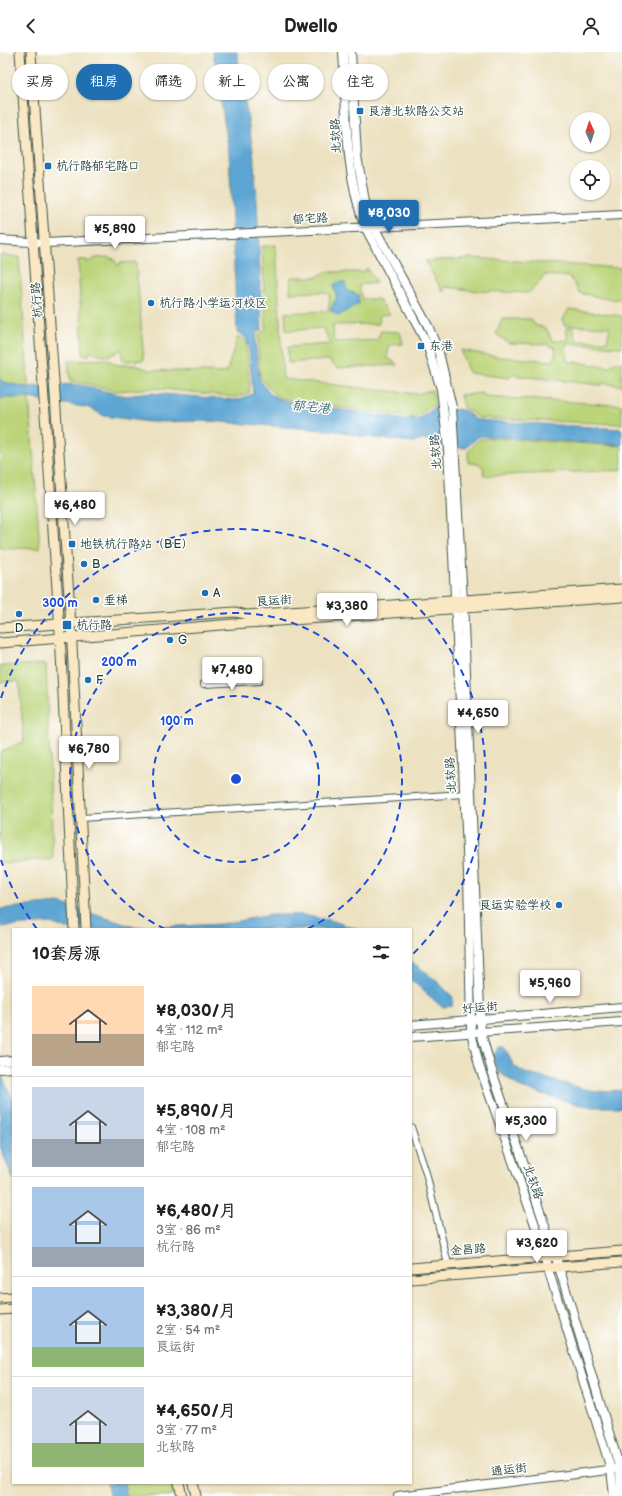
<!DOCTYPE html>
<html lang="zh">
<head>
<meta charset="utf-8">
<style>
	body { margin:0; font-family:"Balsamiq Sans","LXGW WenKai TC",sans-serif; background:#f2f2f2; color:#202124; height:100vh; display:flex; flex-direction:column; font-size:15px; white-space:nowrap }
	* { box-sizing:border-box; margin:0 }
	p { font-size:13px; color:#757577 }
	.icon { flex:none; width:22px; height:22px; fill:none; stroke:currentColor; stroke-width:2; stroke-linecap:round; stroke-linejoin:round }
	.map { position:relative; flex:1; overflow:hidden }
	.panel { position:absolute; left:12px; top:876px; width:400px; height:556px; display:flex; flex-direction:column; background:#fff; border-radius:0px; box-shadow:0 1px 3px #0004 }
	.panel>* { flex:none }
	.top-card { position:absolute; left:12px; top:12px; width:400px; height:36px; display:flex; gap:8px }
	.needle { width:26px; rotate:357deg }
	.tools { position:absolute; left:570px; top:60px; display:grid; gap:8px }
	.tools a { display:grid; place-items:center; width:40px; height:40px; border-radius:50%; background:#fff; box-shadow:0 1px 3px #0004; font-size:20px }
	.price { position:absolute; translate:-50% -34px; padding:0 9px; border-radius:4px; background:#fff; color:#222; font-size:13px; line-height:26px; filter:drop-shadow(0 1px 2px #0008) }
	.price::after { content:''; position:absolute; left:50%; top:24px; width:12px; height:9px; margin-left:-6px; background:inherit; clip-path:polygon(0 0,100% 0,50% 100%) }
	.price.current { background:#1f6fb2; color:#fff }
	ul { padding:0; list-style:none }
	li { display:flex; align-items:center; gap:12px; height:100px; padding:0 20px }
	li+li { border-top:1px solid #e0e0e0 }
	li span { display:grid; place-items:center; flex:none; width:112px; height:80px; border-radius:0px; color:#555 }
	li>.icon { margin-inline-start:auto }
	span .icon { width:48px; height:48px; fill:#fffc; stroke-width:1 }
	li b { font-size:17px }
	h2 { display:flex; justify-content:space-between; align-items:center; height:48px; padding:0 20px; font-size:17px }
	.pill { padding:0 14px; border-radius:18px; background:#fff; box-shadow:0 1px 3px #0004; font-size:14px; line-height:36px }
	.pill.current { background:#1f6fb2; color:#fff }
	header { display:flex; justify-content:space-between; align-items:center; height:52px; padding:0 20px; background:#fff; font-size:18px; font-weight:700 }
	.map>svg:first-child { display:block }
	.green { fill:#bbd479; stroke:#6d8856 }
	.water { fill:#5da6d4; stroke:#3e7284 }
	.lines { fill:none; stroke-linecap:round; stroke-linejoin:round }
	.minor-casing { stroke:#3e5649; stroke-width:8 }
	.tertiary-casing { stroke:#3e5649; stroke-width:10 }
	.secondary-casing { stroke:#3e5649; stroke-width:11 }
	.minor { stroke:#fff; stroke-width:6 }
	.tertiary { stroke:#fff; stroke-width:8 }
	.secondary { stroke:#fae7c3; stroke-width:9 }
	.ring { fill:none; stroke:#1d4ed8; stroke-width:2; stroke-dasharray:7 5 }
	.poi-dot { fill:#1f6fb2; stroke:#fff; stroke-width:1.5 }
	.labels { text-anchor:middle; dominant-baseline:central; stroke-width:3; stroke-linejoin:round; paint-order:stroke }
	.poi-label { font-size:12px; fill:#1f3d34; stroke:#fff; text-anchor:start }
	.street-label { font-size:12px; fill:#1f3d34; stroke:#fff }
	.water-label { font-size:13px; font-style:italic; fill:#35626c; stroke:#fff }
	.centre { fill:#1d4ed8; stroke:#fff; stroke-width:2 }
	.ring-label { font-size:12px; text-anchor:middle; font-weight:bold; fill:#1d4ed8; stroke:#fff; stroke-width:3; stroke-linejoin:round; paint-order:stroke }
</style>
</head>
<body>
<header><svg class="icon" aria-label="back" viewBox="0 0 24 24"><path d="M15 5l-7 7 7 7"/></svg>Dwello<svg class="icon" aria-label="person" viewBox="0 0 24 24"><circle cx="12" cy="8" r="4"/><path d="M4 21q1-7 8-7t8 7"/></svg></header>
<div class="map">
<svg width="622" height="1444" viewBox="0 0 622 1444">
	<rect width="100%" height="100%" fill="#fff"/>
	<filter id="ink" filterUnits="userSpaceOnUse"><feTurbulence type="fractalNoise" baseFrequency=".025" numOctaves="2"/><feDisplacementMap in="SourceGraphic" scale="8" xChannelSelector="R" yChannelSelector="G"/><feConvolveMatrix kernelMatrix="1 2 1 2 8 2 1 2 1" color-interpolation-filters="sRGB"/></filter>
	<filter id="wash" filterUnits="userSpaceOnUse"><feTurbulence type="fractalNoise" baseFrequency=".012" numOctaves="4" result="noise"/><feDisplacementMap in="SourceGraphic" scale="16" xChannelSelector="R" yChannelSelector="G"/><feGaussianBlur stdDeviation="0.9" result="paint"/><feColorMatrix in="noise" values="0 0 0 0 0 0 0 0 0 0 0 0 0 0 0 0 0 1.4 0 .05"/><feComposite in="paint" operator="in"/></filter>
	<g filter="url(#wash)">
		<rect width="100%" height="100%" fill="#ece1c0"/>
		<g class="green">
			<path d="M276,193l7,134 134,15 15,-4 4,16h-4l-16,12 -121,-17 -14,-3 -8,-5 -13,-16 -2,-42 8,-6 -4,-83z"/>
			<path d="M0,203l19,2 21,291 -40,1z"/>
			<path d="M108,205l6,2 4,7 2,-3 16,-1 8,98 -21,1 -2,-12c-10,8 -19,9 -31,2v4h-7l-5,-95h9v3l9,-5z"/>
			<path d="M471,206l151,10v30l-10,2 -32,-7 -10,-16 -25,-2 -11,13 -6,5 -50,-2 -32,-4 -3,5 -18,-31z"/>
			<path d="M367,216l9,15 -17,2 3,14h16l12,15 -10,1 -1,9 -46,1 1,15 3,2 40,-2 4,-9 19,1 3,12 -13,1 -3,12 11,8 -61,3 -8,-8 -41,3v-16l43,-3 -8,-16 -37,3 -1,-18 43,-2 2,-15 -6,-4 -34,1 1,-16h26l8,-5h38z"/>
			<path d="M569,257l53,7v31l-56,-3 1,17 42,6 6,-5h7v24l-17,-3 -5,2 -89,-10 -1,3 -41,-5 -9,-23 40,7 54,4 2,-13 -10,-4 -37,-1 -13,-9 6,-15h29l4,6 11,3 7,13 15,-1 -2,-12 6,-1 5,14h30l3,-14 -46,-2 -1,-6z"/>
			<path d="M238,285l8,5 4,50 -13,5 -82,-9 -38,3 -47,-11 -2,-19 39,-2 9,6h19l14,5 77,3z"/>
			<path d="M483,341l1,4 138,8v19l-143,-6 -16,-11 -3,-12z"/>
			<path d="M488,386l134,8v24l-138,6 -1,-9 -5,-4h-10v-11l10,-12z"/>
			<path d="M46,612l7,195 -53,4v-111l24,-11 -5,-60 -19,1v-16z"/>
			<path d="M124,1431h47l3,13h-48z"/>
		</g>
		<g class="water">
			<path d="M213,0h24l16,98 4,50 5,129 -5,3 -2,6 4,41 11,15 9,5 11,3 118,18 12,-1 14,-11 30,2 12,10 146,9v16l-136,-9 -8,1 -12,11 -30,-2 -9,-7 -13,3 -49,-5 -27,-6 -130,-10 -59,1 -45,-6 -14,-8 -62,-10h-28v-19l4,3 21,5 51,-3 49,12 26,-3 86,7 16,-6 -4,-45 -3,-11 -9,-6 -8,-180z"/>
			<path d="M340,230h5l2,9 11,3 1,10 -21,12 -8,-6 7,-13 -3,-8v-5z"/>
			<path d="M59,851l78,25 85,-4 48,-9h33l30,6 23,8h-288l-18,-6 -50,4v-18z"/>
			<path d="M411,909l28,22 14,14 -1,9 -10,1 -31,-27z"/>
			<path d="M499,995h5l10,19 11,7 60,16 12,2 25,-1v17h-34l-67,-19 -22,-16 -7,-15z"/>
			<path d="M0,1020l13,27v80l-13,-32z"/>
			<path d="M107,1431h17l2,13h-17z"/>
		</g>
	</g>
	<g filter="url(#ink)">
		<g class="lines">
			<g class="minor-casing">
				<g id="minor">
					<path d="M204,632l55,-3"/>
					<path d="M81,766l383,-24"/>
					<path d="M411,1075l15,46 22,91"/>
				</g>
			</g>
			<g class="tertiary-casing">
				<g id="tertiary">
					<path d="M343,0c4,60 1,118 22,175l62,117 14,45 7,60 20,423 3,160 8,33 67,191 2,13 63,200 3,27"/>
					<path d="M351,0l6,104 9,51 8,20 55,101 10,25 13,54 11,194 18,432 11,38 67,196 61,202 1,27"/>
					<path d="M0,188l45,3 577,-28"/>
					<path d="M411,973l211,-18"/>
					<path d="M411,985l211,-15"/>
					<path d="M0,1009l13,-1"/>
					<path d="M0,1017l13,-1"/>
					<path d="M398,1444l218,-27"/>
				</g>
			</g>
			<g class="secondary-casing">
				<g id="secondary">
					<path d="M20,0l40,580 14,297"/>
					<path d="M31,0l40,572 15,305"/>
					<path d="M0,576l235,-16 12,3 375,-26"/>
					<path d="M0,591l233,-19 389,-27"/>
					<path d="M411,1216l211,-17"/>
					<path d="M411,1227l211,-17"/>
					<path d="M0,1246l13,-1"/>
					<path d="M0,1258l13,-1"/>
					<path d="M179,1431l3,13"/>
					<path d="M193,1431l3,13"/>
				</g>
			</g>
			<use href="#minor" class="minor"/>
			<use href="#tertiary" class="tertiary"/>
			<use href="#secondary" class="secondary"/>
		</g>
	</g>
	<g class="ring">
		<circle cx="236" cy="727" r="83"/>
		<path d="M165 877A166 166 0 1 1 307 877"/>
		<path d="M37 877A249 249 0 0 1 1 808M1 646A249 249 0 1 1 412 903"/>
	</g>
	<g class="poi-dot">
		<rect x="356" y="55" width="8" height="8" rx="2"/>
		<rect x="44" y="110" width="8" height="8" rx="2"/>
		<circle cx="151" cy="251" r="4"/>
		<rect x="417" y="290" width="8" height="8" rx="2"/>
		<rect x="68" y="488" width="8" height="8" rx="2"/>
		<circle cx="84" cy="512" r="4"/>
		<circle cx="205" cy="541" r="4"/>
		<circle cx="96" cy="548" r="4"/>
		<circle cx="19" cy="562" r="4"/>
		<rect x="62" y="568" width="10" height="10" rx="2"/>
		<circle cx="170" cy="588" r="4"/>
		<circle cx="88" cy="628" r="4"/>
		<circle cx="559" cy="853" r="4"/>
	</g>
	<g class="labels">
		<g class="poi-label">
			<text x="368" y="59">良渚北软路公交站</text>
			<text x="56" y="114">杭行路郁宅路口</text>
			<text x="159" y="251">杭行路小学运河校区</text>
			<text x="429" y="294">东港</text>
			<text x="80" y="492">地铁杭行路站（B·E）</text>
			<text x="92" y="512">B</text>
			<text x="213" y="541">A</text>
			<text x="104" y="548">垂梯</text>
			<text x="76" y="573">杭行路</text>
			<text x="19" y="576" text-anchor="middle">D</text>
			<text x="178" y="588">G</text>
			<text x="96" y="628">F</text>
			<text x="551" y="853" text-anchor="end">良运实验学校</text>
		</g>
		<g class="street-label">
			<text transform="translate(336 84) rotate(-92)">北软路</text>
			<text transform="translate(310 167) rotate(-3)">郁宅路</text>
			<text transform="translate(37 248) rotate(-94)">杭行路</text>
			<text transform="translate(436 400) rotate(-94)">北软路</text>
			<text transform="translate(274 549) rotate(-4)">良运街</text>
			<text transform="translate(451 723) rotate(-93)">北软路</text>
			<text transform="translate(480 956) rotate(-5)">好运街</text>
			<text transform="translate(533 1130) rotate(71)">北软路</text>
			<text transform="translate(468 1198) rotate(-4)">金昌路</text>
			<text transform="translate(509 1418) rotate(-7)">通运街</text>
		</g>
		<g class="water-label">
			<text transform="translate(311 355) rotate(6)">郁宅港</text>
		</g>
	</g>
	<circle cx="236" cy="727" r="6" class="centre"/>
	<g class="ring-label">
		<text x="60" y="555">300 m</text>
		<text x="119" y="614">200 m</text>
		<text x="177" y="673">100 m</text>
	</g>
</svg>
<div class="tools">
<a><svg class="needle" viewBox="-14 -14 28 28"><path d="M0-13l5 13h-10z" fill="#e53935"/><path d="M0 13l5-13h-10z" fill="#757577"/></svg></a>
<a><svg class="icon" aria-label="locate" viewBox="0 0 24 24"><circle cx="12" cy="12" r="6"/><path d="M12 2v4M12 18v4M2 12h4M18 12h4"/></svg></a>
</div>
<b class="price current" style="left:389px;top:182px">¥8,030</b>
<b class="price" style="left:115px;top:198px">¥5,890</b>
<b class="price" style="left:75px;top:474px">¥6,480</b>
<b class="price" style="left:347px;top:575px">¥3,380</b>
<b class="price" style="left:232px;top:639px">¥7,480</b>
<b class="price" style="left:478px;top:682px">¥4,650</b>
<b class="price" style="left:89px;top:718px">¥6,780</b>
<b class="price" style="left:550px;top:952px">¥5,960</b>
<b class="price" style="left:526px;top:1090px">¥5,300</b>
<b class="price" style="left:537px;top:1212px">¥3,620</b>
<div class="top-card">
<a class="pill">买房</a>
<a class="pill current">租房</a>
<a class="pill">筛选</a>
<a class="pill">新上</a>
<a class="pill">公寓</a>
<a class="pill">住宅</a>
</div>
<section class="panel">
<h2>10套房源<svg class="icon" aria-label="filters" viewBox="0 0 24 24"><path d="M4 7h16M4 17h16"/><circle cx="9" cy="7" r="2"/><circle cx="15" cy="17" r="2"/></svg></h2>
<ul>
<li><span style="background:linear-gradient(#ffd9b3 60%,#b9a48a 0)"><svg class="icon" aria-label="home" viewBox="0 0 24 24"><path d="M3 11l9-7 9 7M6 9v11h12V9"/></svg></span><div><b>¥8,030/月</b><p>4室 · 112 m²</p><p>郁宅路</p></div></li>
<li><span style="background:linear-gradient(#c9d6e8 65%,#9aa5b1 0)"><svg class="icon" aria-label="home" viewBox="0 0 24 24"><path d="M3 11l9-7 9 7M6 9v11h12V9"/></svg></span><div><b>¥5,890/月</b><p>4室 · 108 m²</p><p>郁宅路</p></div></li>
<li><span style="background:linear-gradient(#a9c7e8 75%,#9aa5b1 0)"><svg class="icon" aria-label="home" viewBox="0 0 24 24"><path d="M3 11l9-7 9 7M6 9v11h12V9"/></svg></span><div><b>¥6,480/月</b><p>3室 · 86 m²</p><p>杭行路</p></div></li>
<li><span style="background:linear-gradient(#a9c7e8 75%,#8fb573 0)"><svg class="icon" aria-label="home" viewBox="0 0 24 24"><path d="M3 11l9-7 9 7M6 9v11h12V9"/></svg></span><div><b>¥3,380/月</b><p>2室 · 54 m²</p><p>良运街</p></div></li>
<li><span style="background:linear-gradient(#c9d6e8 70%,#8fb573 0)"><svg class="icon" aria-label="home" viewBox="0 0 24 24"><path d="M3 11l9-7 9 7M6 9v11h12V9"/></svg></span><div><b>¥4,650/月</b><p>3室 · 77 m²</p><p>北软路</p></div></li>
</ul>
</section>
</div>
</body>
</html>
